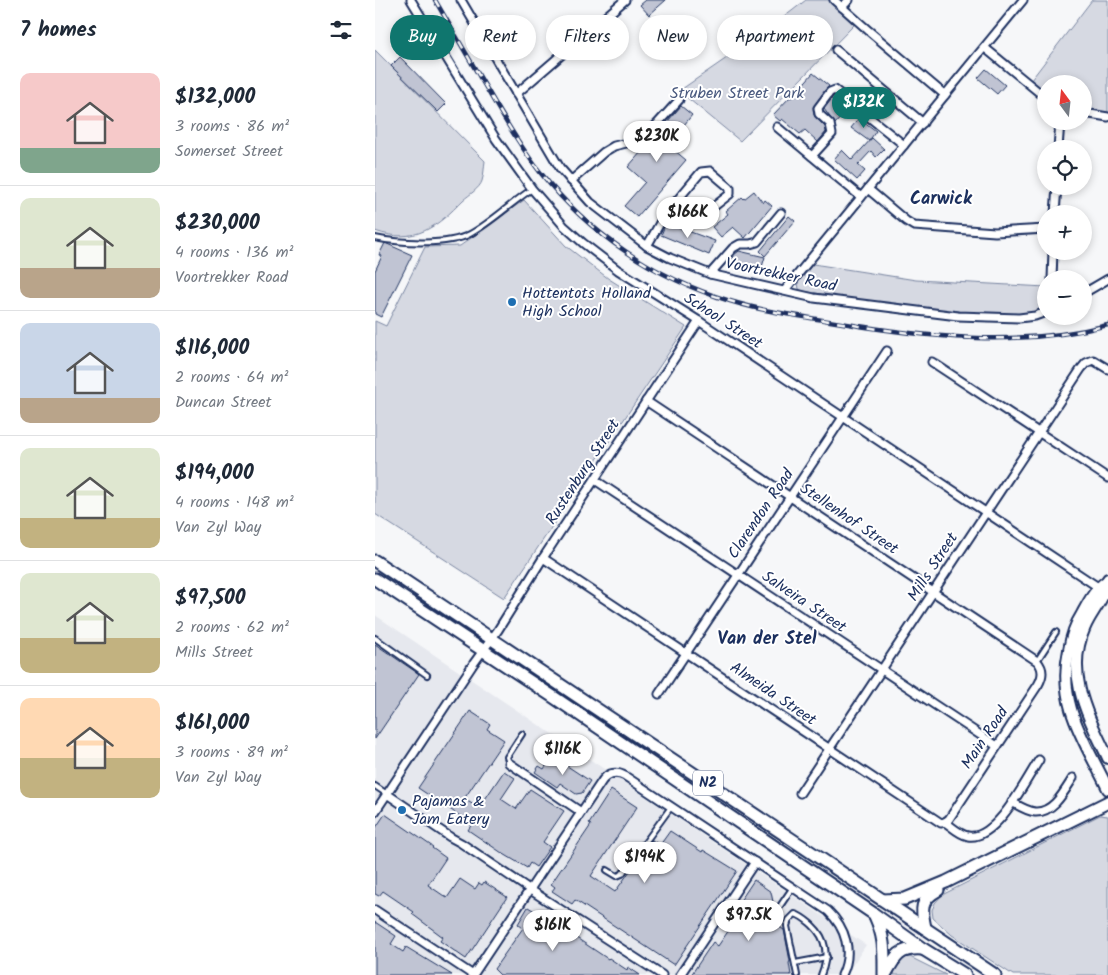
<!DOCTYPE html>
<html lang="en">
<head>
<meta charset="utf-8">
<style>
	body { margin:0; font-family:Kalam,sans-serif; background:#f2f2f3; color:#1f2937; height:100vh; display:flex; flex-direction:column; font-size:19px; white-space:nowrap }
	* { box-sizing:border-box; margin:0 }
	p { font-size:16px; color:#747a83 }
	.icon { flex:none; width:28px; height:28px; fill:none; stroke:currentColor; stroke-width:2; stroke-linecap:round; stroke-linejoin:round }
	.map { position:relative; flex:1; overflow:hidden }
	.side { display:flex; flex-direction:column; background:#fff; width:375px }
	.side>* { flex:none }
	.top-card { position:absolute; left:15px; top:15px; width:475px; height:45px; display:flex; gap:10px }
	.needle { width:32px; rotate:345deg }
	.fabs { position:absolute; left:662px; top:75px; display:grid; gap:10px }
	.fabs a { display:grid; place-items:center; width:55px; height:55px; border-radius:50%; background:#fff; box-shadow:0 2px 8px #0003; font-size:25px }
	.price { position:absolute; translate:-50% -42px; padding:0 11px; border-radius:18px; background:#fff; color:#222; font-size:16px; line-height:32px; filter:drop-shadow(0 1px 2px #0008) }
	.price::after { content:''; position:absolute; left:50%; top:30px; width:15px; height:11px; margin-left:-8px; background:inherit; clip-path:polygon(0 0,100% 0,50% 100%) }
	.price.selected { background:#0f766e; color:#fff }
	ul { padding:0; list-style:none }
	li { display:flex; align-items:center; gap:15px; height:125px; padding:0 20px }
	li+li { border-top:1px solid #e0e1e3 }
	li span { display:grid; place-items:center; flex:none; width:140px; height:100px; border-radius:10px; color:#555 }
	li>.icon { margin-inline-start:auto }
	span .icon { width:60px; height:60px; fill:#fffc; stroke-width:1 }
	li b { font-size:21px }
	h2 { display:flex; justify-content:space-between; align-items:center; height:60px; padding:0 20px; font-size:21px }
	.chip { padding:0 18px; border-radius:22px; background:#fff; box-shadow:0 2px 8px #0003; font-size:18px; line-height:45px }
	.chip.selected { background:#0f766e; color:#fff }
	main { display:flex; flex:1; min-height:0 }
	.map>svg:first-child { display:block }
	.built { fill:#e6e8ee }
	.green { fill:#d6d9e2; stroke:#7884a0 }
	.building { fill:#c0c4d3; stroke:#1b2f5e }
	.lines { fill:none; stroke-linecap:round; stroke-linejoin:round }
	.service-casing { stroke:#1b2f5e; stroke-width:8 }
	.minor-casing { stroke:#1b2f5e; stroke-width:11 }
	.secondary-casing { stroke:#1b2f5e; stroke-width:14 }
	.trunk-casing { stroke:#1b2f5e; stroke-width:15 }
	.service { stroke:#fff; stroke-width:4 }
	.minor { stroke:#fff; stroke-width:7 }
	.secondary { stroke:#fff; stroke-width:10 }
	.trunk { stroke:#fff; stroke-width:11 }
	.rail-casing { stroke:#1b2f5e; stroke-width:4.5 }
	.rail { stroke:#fff; stroke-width:2.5; stroke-dasharray:8; stroke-linecap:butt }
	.poi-dot { fill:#1f6fb2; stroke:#fff; stroke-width:2 }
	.labels { text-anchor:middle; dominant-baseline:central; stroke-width:4; stroke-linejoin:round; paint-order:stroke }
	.shield { fill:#fff; stroke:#5f6d8e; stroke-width:1 }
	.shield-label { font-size:15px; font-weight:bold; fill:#1b2f5e }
	.park-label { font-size:16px; fill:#4a5a7f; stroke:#fff }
	.street-label { font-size:16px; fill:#1b2f5e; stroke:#fff }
	.poi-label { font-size:16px; fill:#1b2f5e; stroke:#fff; text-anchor:start }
	.neighbourhood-label { font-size:18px; font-weight:bold; fill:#1b2f5e; stroke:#fff }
</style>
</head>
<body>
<main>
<section class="side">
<h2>7 homes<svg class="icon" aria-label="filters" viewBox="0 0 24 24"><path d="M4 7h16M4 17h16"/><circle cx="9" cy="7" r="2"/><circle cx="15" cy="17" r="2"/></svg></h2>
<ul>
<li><span style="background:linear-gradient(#f6c9c9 75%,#7fa58c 0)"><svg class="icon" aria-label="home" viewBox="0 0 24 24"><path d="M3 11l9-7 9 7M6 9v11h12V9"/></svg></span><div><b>$132,000</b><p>3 rooms · 86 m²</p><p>Somerset Street</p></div></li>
<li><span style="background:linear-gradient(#dfe7d0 70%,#b9a48a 0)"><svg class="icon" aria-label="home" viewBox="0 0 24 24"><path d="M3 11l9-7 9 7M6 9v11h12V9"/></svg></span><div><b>$230,000</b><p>4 rooms · 136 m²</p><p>Voortrekker Road</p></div></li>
<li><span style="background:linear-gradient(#c9d6e8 75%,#b9a48a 0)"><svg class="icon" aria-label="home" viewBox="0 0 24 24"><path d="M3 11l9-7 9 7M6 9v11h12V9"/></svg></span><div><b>$116,000</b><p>2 rooms · 64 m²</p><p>Duncan Street</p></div></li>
<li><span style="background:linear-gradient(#dfe7d0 70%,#c2b280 0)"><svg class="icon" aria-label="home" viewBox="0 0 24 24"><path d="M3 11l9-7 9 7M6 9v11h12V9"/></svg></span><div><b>$194,000</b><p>4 rooms · 148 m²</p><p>Van Zyl Way</p></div></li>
<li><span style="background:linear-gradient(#dfe7d0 65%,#c2b280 0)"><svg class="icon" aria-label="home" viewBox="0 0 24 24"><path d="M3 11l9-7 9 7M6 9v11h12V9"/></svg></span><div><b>$97,500</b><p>2 rooms · 62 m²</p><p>Mills Street</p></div></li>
<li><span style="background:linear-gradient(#ffd9b3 60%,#c2b280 0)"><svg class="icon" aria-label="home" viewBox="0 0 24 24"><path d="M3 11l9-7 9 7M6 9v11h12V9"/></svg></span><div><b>$161,000</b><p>3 rooms · 89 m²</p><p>Van Zyl Way</p></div></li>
</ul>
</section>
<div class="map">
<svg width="733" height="975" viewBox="0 0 733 975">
	<rect width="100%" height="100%" fill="#f6f7f9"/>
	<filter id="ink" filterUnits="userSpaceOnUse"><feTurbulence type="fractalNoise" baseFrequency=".02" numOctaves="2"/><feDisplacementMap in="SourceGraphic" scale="10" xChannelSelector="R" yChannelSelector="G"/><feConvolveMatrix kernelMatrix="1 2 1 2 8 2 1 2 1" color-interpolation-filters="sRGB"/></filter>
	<g filter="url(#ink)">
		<path class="built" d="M0,615l491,330 -20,30h-471z"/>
		<g class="green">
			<path d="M431,0h22l26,25 -114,116 -61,-50 87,-60z"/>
			<path d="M717,0h16v113l-24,-4v-25h-38v9l-15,-13z"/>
			<path d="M0,50l110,111c-1,6 -1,14 -3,20 -2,7 -13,14 -19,19 -26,27 -48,45 -88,31z"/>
			<path d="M149,200l42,46 43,33 77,48 -182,271 -129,-84v-193l11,5 39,-79 35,-1z"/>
			<path d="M438,264l103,16 130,7c0,9 2,19 -7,24 -14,7 -35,4 -49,3 -63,-3 -125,-13 -187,-23l-4,-2 -1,-6z"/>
			<path d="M725,815l8,1v159h-95l-61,-40 -19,-17 -1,-8 3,-7 7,-8z"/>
			<path d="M535,957l36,18h-52c1,-10 5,-18 16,-18z"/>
		</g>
		<g class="building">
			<path d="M271,0h20l-17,15 -9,-10z"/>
			<path d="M25,57l46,47 -8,8 -47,-46z"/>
			<path d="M611,69l19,16 -8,9 -19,-16z"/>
			<path d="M438,73l16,13 -3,3 -13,18 1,8 11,12 1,5 -8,10 -13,-12 -5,4 -18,-15 -2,2 -7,-6 17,-18 1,1z"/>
			<path d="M459,96l15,12 -14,16 -11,-15z"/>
			<path d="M306,106l11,9 -24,30 18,15 -49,57 -13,-11 21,-24 -17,-15z"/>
			<path d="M484,118l17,13 -7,10 -18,-13z"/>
			<path d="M497,138l12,11 -8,8 -5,-6 -13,14 7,6 -8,9 -23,-21 8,-9 10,10z"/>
			<path d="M379,191l9,12 2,-3 7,6 -27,32 -12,-11 -12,10 -9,-10 16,-13 -2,-3 16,-14 2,2z"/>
			<path d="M414,216l6,5 -30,35 -5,-5z"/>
			<path d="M291,223l49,18 -6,14 -48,-20z"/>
			<path d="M10,243l27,12 -31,62 -6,-3v-43l7,-15 -3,-1z"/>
			<path d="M364,251l26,6 -4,13 -29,-8 2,-7z"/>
			<path d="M0,644l44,30 -44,65z"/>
			<path d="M95,711l20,13 -3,5 17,11 -40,59 15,9 25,-37 11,7 -14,21 15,10 14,-20 34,22 -21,31 7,5 -14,20 -6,-4 -3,5 -25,-15 -34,-23 4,-6 -54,-36z"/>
			<path d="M177,756l38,25 -8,12 -6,1 -16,-11 -3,4 -22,-15 4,-6 5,3z"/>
			<path d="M236,790l26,17 -46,69 24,16 37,-52 8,5 10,-14 32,21 1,-2 34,21 -63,94 -99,-65 -3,4 -20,-13 3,-4 -4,-3 40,-59 -2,-1z"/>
			<path d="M10,814l48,33 -1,1 14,10 -18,27 19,13 13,-19 15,10 4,-6 3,2 2,-3 23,15 -41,62 -26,-18 3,-4 -31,-23 2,-2 -31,-21 -4,5 -4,-2v-65z"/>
			<path d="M379,880l17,12 2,10 -10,14 21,14 6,31 -1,2 2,12h-100l22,-33 5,4 24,-35 -6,-4z"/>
			<path d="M153,907l36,22 2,-3 11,8 -2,3 33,22 1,-1 18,12 1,-3 12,8h-140l-6,-6 29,-41 -5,-4z"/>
			<path d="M0,922l21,14 -5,8 12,8 3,-5 46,28h-77z"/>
		</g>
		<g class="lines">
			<g class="service-casing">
				<g id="service">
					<path d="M0,238c24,5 73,8 95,-4 22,-12 41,-31 62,-45"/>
					<path d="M0,638l52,37"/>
					<path d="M662,661l19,-29"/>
					<path d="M134,763l-2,-6 15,-23"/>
					<path d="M0,786l12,8"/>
					<path d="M232,870l10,6 5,-2 49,-67"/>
					<path d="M401,912l17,-25"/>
					<path d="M420,963l32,-6"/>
					<path d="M422,975l-10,-49 2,-6 6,-6c7,2 11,6 17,11 15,14 17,31 9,50"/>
				</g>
			</g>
			<g class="minor-casing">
				<g id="minor">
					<path d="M36,0l85,139 36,50 32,37 19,17 35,27 81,51 402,268"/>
					<path d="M86,0l99,168 30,34 57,44 23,12 40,16 104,24 144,18 61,2 16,-2 11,-4"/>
					<path d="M459,0l35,31 76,64"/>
					<path d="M467,7l7,-7"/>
					<path d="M610,48l61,50"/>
					<path d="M461,50l87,73"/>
					<path d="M141,94l109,-94"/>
					<path d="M709,113l24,4"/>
					<path d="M402,127l84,70"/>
					<path d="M683,149l2,-28"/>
					<path d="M437,156l20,-22 -2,-10 -11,-10 -1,-6 12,-16 5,-2 69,55"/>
					<path d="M196,181l33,-29 10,-6 25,-6 9,-6 31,-34"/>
					<path d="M493,189l38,32 8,5 81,6 51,-3"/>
					<path d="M680,214l2,-28"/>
					<path d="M272,246l17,-30 37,-44 9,-1 20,17v6l-32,25 -7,-1 -21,-9"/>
					<path d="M335,274l23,-26 7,-4h10l7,-2 24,-29"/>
					<path d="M677,279l1,-28"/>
					<path d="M410,290l238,-290"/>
					<path d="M709,293l24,-14"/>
					<path d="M557,362l176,116"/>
					<path d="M220,480l402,266"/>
					<path d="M168,558l398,265 4,-1 4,-3 89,-134c5,-9 6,-16 -1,-24l-391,-260"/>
					<path d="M284,694l228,-343"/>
					<path d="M134,763l72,49"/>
					<path d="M425,793l281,-424 5,-6 7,-3 15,9"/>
					<path d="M12,794l63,43 11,6 68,46 133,86"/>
					<path d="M637,802c7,4 15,9 23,10 18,1 29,-20 38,-34"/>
					<path d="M0,812l99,-149 24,-33 45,-72 156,-237"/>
					<path d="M570,822c6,4 15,13 23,14 28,5 58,-56 71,-76"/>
					<path d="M0,910l98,65"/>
					<path d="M98,975l127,-191c6,-10 14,-14 25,-8l203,135c18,17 25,41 14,64"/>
					<path d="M305,975l75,-113"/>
				</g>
			</g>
			<g class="secondary-casing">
				<g id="secondary">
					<path d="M733,579c-2,4 -1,10 -4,14 -5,12 -14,22 -19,34 -21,47 3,89 23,131"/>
					<path d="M732,581c-12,8 -18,20 -25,33 -7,11 -11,23 -13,36 -12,55 16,91 39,139"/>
				</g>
			</g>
			<g class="trunk-casing">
				<g id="trunk">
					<path d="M0,561l620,414"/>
					<path d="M0,579l177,117 322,218 49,35 42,26"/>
					<path d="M508,900l22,-1 41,-17 162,-80"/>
					<path d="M500,916c10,22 9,35 9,59"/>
					<path d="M550,928c-4,-19 -5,-28 13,-38"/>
					<path d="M510,975c10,-19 15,-28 38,-26"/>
				</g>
			</g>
			<use href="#service" class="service"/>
			<use href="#minor" class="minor"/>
			<use href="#secondary" class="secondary"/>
			<use href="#trunk" class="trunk"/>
			<g class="rail-casing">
				<path id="rail" d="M60,0c20,34 40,69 60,103 14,24 28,47 45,69 49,62 115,106 190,129 42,13 86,17 129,25 83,13 167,20 249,-1"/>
			</g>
			<use href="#rail" class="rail"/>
		</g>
	</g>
	<g class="poi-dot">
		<circle cx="137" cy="302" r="5"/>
		<circle cx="27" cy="810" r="5"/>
	</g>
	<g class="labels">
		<rect class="shield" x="318" y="770.5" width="30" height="25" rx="4"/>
		<g class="shield-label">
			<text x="333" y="783">N2</text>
		</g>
		<g class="park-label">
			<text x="362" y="93">Struben Street Park</text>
		</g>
		<g class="street-label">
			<text transform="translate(406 275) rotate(12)">Voortrekker Road</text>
			<text transform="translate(348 321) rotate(33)">School Street</text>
			<text transform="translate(208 472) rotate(-57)">Rustenburg Street</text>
			<text transform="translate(386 514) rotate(-56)">Clarendon Road</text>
			<text transform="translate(474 519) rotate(34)">Stellenhof Street</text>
			<text transform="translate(558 567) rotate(-57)">Mills Street</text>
			<text transform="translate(429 602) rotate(34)">Salveira Street</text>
			<text transform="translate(398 694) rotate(34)">Almeida Street</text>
			<text transform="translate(610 738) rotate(-56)">Main Road</text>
		</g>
		<g class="poi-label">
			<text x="147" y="293">Hottentots Holland<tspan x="147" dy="18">High School</tspan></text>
			<text x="37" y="801">Pajamas &amp;<tspan x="37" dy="18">Jam Eatery</tspan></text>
		</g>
		<g class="neighbourhood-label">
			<text x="566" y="199">Carwick</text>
			<text x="392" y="639">Van der Stel</text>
		</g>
	</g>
</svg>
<div class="fabs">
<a><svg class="needle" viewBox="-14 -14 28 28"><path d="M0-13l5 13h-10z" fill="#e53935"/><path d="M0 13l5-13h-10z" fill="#747a83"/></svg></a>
<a><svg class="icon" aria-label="locate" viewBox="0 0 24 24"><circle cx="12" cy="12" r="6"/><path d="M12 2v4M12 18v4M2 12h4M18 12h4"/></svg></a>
<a>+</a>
<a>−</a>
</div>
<b class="price selected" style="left:489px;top:129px">$132K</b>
<b class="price" style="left:282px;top:163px">$230K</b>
<b class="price" style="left:313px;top:239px">$166K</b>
<b class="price" style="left:188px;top:776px">$116K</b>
<b class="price" style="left:270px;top:884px">$194K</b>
<b class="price" style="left:374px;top:942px">$97.5K</b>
<b class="price" style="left:178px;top:952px">$161K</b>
<div class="top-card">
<a class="chip selected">Buy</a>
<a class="chip">Rent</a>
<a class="chip">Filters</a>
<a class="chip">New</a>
<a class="chip">Apartment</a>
</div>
</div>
</main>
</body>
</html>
